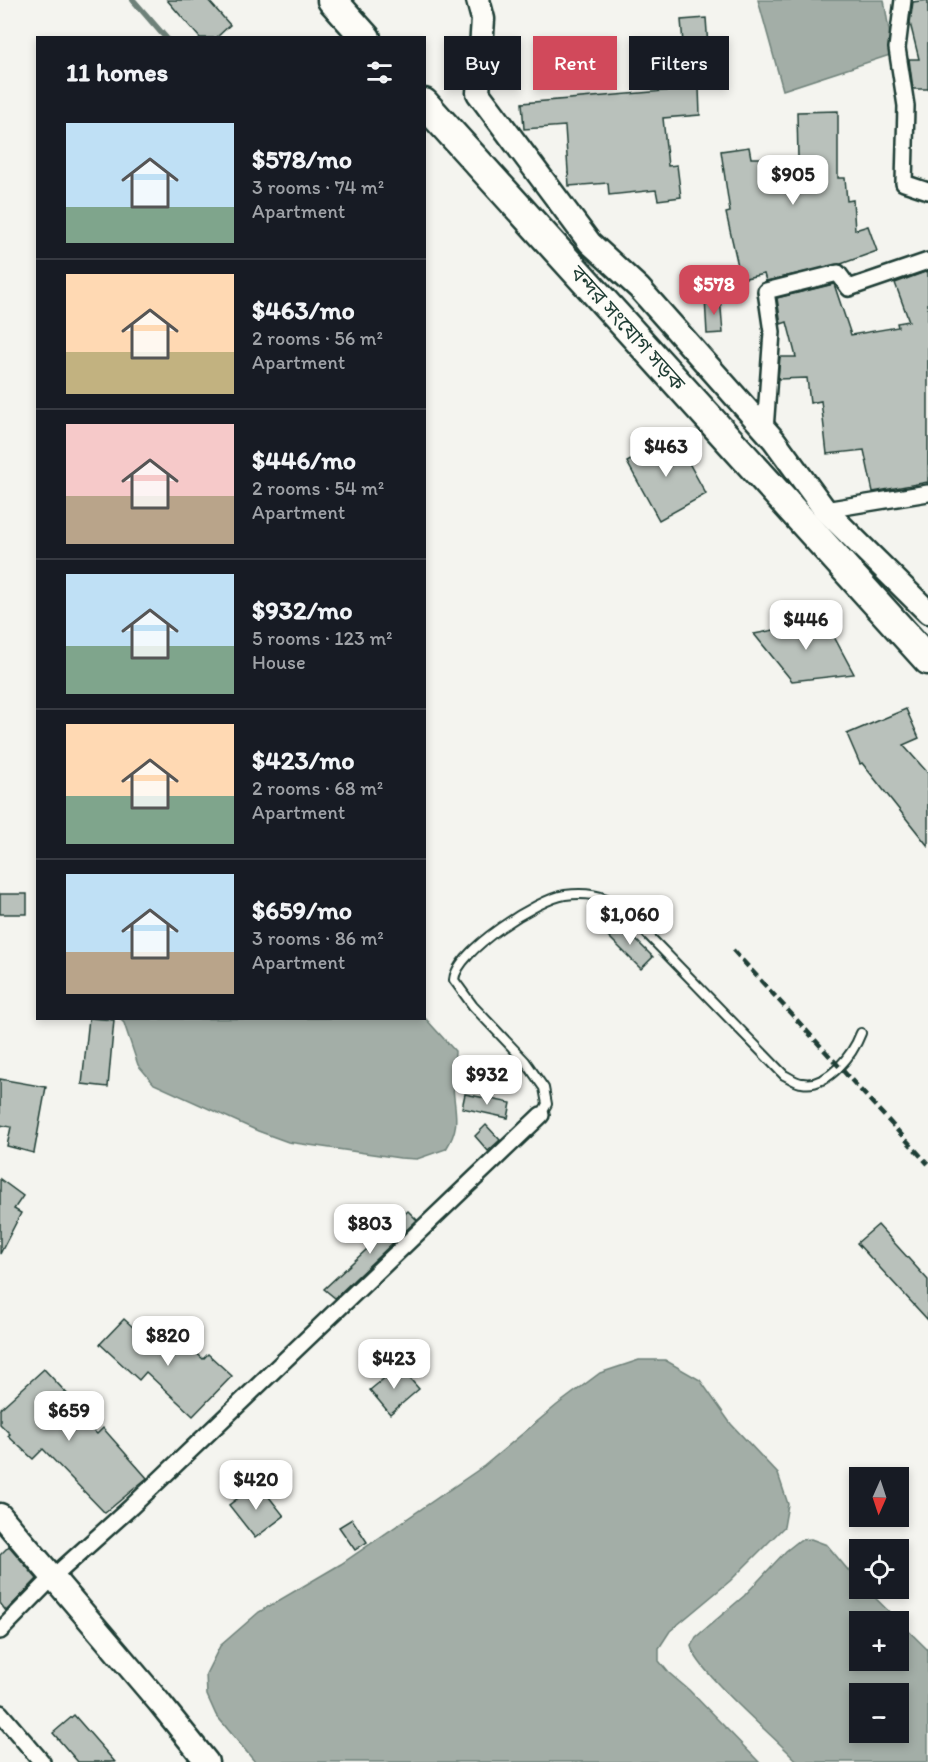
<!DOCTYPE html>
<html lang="en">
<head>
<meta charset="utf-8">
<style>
	body { margin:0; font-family:Itim,"Noto Sans Bengali",sans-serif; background:#20242c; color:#f1f3f6; height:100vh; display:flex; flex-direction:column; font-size:22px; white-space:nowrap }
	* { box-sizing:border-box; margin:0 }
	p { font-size:20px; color:#9ea1a6 }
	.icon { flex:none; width:33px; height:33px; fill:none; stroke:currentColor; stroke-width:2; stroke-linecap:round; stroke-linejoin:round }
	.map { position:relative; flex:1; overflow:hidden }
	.sheet { position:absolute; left:36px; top:36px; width:390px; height:984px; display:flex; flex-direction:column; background:#171b24; border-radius:0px; box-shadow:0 3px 9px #0003 }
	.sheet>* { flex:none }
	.guide { position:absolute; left:444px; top:36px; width:393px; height:54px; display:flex; gap:12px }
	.needle { width:39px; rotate:183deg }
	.fabs { position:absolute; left:849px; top:1467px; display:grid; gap:12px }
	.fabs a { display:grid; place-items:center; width:60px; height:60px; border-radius:0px; background:#171b24; box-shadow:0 3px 9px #0003; font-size:30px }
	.price { position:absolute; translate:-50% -51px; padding:0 14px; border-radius:12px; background:#fff; color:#222; font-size:20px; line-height:39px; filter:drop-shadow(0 2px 3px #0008) }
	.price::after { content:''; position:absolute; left:50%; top:36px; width:18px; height:14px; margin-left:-9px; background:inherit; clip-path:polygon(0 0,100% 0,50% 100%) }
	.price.current { background:#d1495b; color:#fff }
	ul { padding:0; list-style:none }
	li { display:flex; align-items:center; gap:18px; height:150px; padding:0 30px }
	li+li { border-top:2px solid #363941 }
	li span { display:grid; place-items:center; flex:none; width:168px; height:120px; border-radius:0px; color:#555 }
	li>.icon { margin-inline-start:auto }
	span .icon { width:72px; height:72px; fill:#fffc; stroke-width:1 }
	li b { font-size:26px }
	h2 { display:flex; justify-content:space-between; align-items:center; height:72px; padding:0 30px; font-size:26px }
	.chip { padding:0 21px; border-radius:0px; background:#171b24; box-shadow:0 3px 9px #0003; font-size:21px; line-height:54px }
	.chip.current { background:#d1495b; color:#fff }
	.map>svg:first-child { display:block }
	.water { fill:#a3aea7; stroke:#6e8179; stroke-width:1.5; fill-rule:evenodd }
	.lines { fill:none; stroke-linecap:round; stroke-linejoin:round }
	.stream { stroke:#6e8179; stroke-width:6 }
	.building { fill:#b9c1bb; stroke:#1f3d34; stroke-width:1.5 }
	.lane-casing { stroke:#1f3d34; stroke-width:12 }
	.street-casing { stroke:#1f3d34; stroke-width:20 }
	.secondary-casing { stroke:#1f3d34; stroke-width:27 }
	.highway-casing { stroke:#1f3d34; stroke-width:33 }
	.lane { stroke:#fdfcf7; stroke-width:8 }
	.street { stroke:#fdfcf7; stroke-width:15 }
	.secondary { stroke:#fdfcf7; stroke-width:22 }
	.highway { stroke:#fdfcf7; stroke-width:28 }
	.rail { stroke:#1f3d34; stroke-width:4.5; stroke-dasharray:9 4.5; stroke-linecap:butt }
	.labels { text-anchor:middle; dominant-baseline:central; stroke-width:6; stroke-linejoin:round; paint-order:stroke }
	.street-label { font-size:21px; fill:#1f3d34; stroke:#fdfcf7 }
</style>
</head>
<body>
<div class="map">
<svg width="928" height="1762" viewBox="0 0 928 1762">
	<rect width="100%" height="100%" fill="#f4f4ef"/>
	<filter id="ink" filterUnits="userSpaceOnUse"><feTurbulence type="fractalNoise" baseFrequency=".0167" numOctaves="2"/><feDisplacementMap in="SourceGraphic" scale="12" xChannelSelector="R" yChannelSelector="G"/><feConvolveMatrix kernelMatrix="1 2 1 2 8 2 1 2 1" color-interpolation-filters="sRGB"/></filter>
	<g filter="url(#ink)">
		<g class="water">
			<path d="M758,0h126l9,54 -110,36z"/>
			<path d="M425,1018l30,33c0,11 -3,23 -2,34 1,27 9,39 -7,64l-29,10 -17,-1 -112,-16 -30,-11 -104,-47 -16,-19 -14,-42 -4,-4z"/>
			<path d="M639,1360h26l35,20 31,44 47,50 10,30 -4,23 -54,54 -60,50 -11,17v13l10,12 20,17 70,72h-504l-39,-47 -9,-20 -1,-21 14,-28 39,-34 82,-48 143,-98 73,-61 43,-32z"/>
			<path d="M811,1539l16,6 32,38 1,5 6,1 62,61v112h-130c-22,-24 -101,-90 -107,-116l5,-9 48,-41 42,-45 14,-11zM860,1622h38v38h-38zM860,1694h38v38h-38z"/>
		</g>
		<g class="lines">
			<path class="stream" d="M133,0l33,38"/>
		</g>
		<g class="building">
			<path d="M167,0h41l22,25 -14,13h-16z"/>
			<path d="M928,0v89h-15l-4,-30h10l-9,-36 3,-21z"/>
			<path d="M706,18l4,57 -24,2 -5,-57z"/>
			<path d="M699,88l1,27 -37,3 5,48 9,-1 4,32 -23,3 -2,-10 -47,5 -1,-12 -39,3 -4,-60 -41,3 -2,-26z"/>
			<path d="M838,111v67h7l2,23 6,-1 2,30 13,-4 9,25 -36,13 -75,17 -2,-7 -23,5 -15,-66 4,-1 -9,-61 28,-4 2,11h47l-1,-46z"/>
			<path d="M928,271v211l-55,10 -9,-42 -37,4 -6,-53 -11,2 -3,-25 -29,1 2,-22h16l-9,-35 -6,2 -4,-26 57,-14 17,51 47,-8 -1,-4 12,-2 -14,-38z"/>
			<path d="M720,297l3,36 -16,1 -2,-36z"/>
			<path d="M674,436l32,58 -47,26 -32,-58z"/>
			<path d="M825,620l29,54 -62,7 -38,-47z"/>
			<path d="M906,709l13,29 -16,7 25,28v73l-66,-83 -2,1 -13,-30z"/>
			<rect x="0" y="894" width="27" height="20"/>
			<path d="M619,923l34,34 -12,12 -34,-34z"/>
			<path d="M89,1018l25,2 -6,67 -26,-3z"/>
			<path d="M0,1079l46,8 -12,66 -27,-7 4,-19 -11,-2z"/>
			<path d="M465,1094l46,9 -3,15 -46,-10z"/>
			<path d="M486,1125l14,15 -12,11 -13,-15z"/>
			<path d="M0,1179l23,17 -9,13 7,4 -21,41z"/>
			<path d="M408,1211l9,9 -82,78 -11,-9z"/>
			<path d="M878,1225l50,55v40l-71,-77z"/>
			<path d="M124,1319l43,39 16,-17 20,18 5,-5 24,22 -39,40 -47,-44 -7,8 -39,-36z"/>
			<path d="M399,1366l20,23 -29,25 -20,-24z"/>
			<path d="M44,1369l28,30 -6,5 31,30 6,-6 44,50 -42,35 -62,-64 -10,10 -25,-23 2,-2 -10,-10v-15z"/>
			<path d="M258,1483l26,33 -29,22 -26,-33z"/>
			<path d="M352,1519l15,23 -12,8 -16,-23z"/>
			<path d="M9,1546l28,33 -31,32 -6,-8v-48z"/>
			<path d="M74,1715l41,47h-37l-25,-29z"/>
		</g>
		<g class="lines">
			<g class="lane-casing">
				<path id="lane" d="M541,1115l6,-11 -3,-16 -19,-27 -52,-55 -19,-26c2,-29 84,-81 111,-85 21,-3 36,0 54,10l165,170c5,2 12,8 18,8 26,5 51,-29 59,-50"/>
			</g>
			<g class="street-casing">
				<g id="street">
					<path d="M903,0l-6,48 9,58 -2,77 24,8"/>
					<path d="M765,430l7,-98 -6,-41 72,-18 11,15 79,-27"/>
					<path d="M825,510l103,-17"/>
					<path d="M0,1631l52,-53 79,-71 410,-392"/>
					<path d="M0,1713l42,49"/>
				</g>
			</g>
			<g class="secondary-casing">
				<g id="secondary">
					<path d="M478,0l5,19 -5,74 112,150 49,45 135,152 51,70 103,102"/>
					<path d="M0,1515l159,187 48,60"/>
				</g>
			</g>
			<g class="highway-casing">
				<g id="highway">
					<path d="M332,0l34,38"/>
					<path d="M424,103l504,557"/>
				</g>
			</g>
			<use href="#lane" class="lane"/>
			<use href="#street" class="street"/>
			<use href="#secondary" class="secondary"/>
			<use href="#highway" class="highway"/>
			<path class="rail" d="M733,950l195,214"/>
		</g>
	</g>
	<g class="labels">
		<g class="street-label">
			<text transform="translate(628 328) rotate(48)">বন্দর সংযোগ সড়ক</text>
		</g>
	</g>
</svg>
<div class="fabs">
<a><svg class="needle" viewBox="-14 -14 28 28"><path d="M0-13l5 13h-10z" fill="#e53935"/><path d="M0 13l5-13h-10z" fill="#9ea1a6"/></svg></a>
<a><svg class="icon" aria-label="locate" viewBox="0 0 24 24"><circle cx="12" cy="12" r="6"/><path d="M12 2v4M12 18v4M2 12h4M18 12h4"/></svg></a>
<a>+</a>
<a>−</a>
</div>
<b class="price" style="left:793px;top:206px">$905</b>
<b class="price current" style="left:714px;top:316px">$578</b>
<b class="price" style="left:666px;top:478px">$463</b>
<b class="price" style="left:806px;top:651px">$446</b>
<b class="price" style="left:630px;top:946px">$1,060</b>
<b class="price" style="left:487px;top:1106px">$932</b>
<b class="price" style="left:370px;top:1255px">$803</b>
<b class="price" style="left:168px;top:1367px">$820</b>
<b class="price" style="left:394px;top:1390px">$423</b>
<b class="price" style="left:69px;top:1442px">$659</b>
<b class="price" style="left:256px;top:1511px">$420</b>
<div class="guide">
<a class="chip">Buy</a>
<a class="chip current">Rent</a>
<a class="chip">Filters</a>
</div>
<section class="sheet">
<h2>11 homes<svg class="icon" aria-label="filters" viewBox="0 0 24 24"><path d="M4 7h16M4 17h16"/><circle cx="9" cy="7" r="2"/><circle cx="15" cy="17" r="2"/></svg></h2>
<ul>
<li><span style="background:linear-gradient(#bfe0f5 70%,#7fa58c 0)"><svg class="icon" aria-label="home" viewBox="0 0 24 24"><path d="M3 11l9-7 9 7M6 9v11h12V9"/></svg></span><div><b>$578/mo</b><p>3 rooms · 74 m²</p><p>Apartment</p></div></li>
<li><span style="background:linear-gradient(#ffd9b3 65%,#c2b280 0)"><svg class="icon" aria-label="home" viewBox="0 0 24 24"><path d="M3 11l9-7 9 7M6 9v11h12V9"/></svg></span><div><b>$463/mo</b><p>2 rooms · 56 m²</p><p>Apartment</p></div></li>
<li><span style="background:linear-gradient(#f6c9c9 60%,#b9a48a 0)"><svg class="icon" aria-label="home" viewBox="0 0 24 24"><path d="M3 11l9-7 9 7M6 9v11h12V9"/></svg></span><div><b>$446/mo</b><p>2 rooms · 54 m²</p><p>Apartment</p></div></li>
<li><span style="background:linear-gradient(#bfe0f5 60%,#7fa58c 0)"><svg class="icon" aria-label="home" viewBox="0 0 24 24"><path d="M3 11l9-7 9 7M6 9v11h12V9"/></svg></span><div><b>$932/mo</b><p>5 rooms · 123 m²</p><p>House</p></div></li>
<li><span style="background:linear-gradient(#ffd9b3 60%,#7fa58c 0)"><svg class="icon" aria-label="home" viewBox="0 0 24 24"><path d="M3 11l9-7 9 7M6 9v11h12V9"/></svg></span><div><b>$423/mo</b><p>2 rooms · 68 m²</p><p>Apartment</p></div></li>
<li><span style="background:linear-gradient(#bfe0f5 65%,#b9a48a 0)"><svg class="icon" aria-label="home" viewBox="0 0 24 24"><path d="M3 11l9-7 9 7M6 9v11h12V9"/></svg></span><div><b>$659/mo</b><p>3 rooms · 86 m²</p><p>Apartment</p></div></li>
</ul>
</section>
</div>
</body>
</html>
